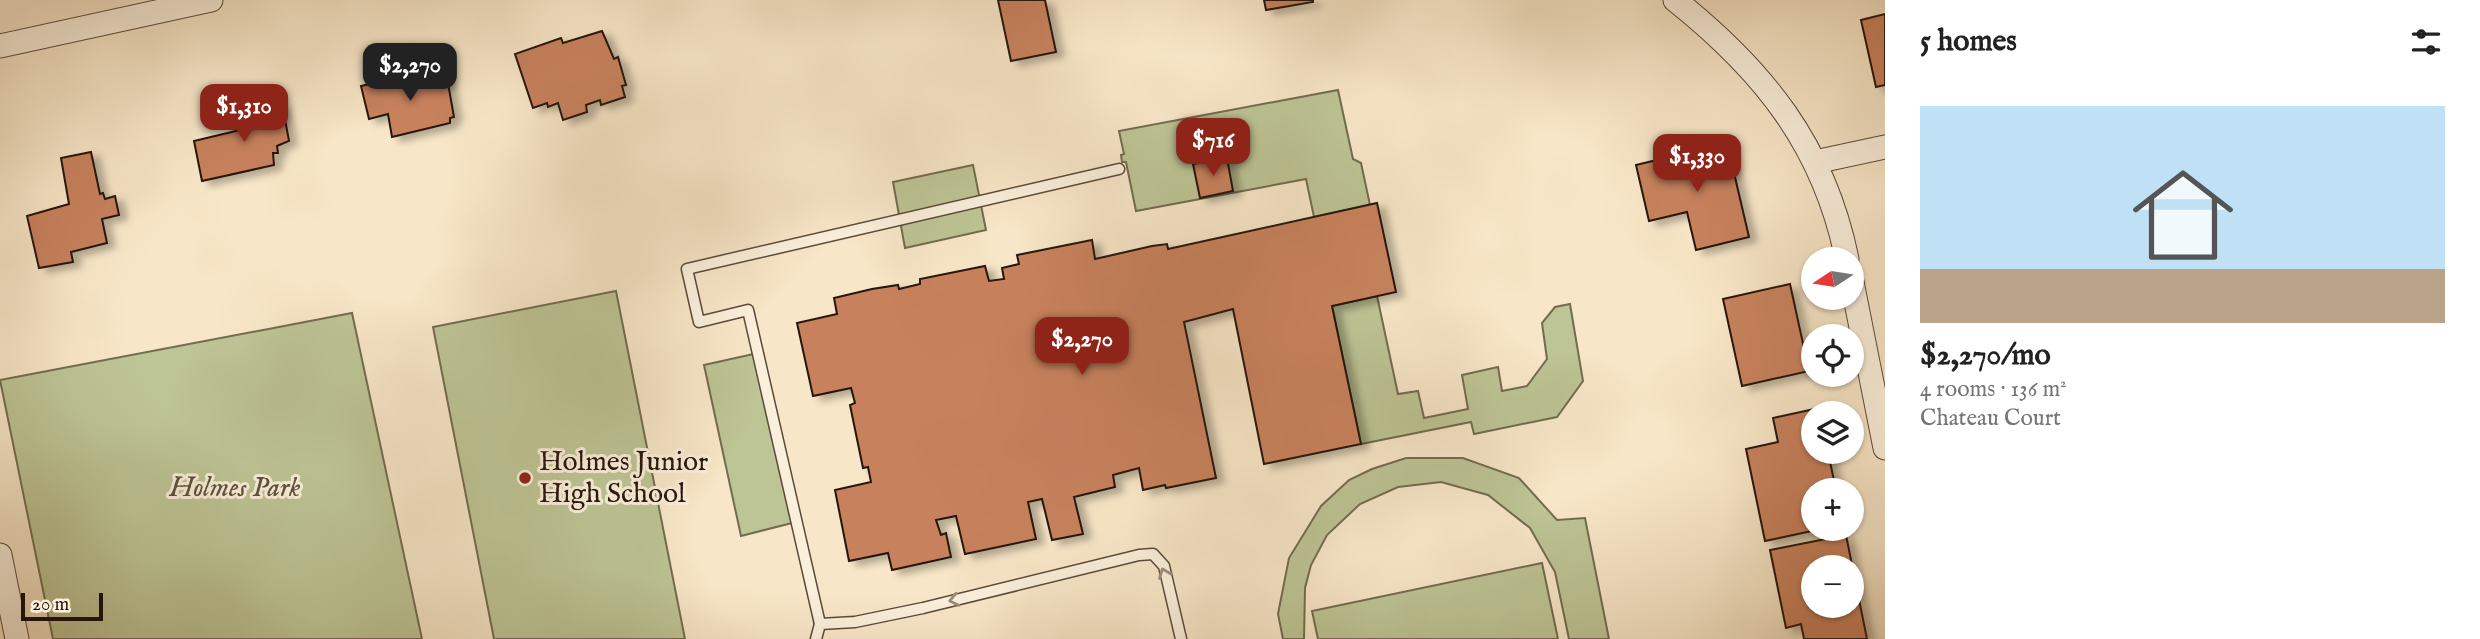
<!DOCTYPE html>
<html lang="en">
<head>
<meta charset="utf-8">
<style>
	body { margin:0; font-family:"IM FELL English",serif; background:#f2f2f2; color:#222; height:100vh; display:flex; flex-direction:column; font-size:26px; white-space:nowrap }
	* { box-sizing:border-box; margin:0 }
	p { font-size:23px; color:#767676 }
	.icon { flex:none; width:38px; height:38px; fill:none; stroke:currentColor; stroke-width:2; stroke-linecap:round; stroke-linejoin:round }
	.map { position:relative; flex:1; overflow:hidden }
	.drawer { display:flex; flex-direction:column; background:#fff; width:595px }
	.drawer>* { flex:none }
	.needle { width:46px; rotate:258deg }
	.controls { position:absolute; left:1801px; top:247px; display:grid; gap:14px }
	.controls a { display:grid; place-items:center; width:63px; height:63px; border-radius:50%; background:#fff; box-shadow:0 2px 5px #0004; font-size:35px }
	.scale { position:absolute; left:21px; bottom:18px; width:82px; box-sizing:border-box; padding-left:7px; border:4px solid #27150c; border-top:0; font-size:19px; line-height:24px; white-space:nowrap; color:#27150c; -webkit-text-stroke:5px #faefdb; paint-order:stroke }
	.price { position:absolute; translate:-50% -60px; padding:0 16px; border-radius:14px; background:#8f2418; color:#fff; font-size:23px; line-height:46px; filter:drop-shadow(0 2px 4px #0008) }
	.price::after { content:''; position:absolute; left:50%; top:42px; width:21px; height:16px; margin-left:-10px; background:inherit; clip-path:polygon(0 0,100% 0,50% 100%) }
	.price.current { background:#222; color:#fff }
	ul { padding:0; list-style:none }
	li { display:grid; align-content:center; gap:14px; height:371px; padding:0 35px }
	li+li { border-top:2px solid #e0e0e0 }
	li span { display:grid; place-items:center; height:217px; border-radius:0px; color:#555 }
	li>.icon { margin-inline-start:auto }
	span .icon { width:126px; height:126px; fill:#fffc; stroke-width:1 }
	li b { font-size:30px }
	h2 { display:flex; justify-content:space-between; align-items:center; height:84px; padding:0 35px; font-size:30px }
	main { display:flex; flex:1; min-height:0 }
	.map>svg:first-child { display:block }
	.green { fill:#bdc495; stroke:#726c50; stroke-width:2 }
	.building { fill:#c7815d; stroke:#27150c; stroke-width:2; fill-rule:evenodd; filter:url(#shadow) }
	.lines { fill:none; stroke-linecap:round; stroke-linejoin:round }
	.service-casing { stroke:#5b493b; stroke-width:13 }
	.minor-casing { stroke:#5b493b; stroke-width:25 }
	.service { stroke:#faefdb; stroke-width:10 }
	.minor { stroke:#faefdb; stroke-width:23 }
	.oneway { stroke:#9b8d7e }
	.poi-dot { fill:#8f2418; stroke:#faefdb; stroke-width:2.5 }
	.labels { text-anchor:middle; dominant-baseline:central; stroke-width:6; stroke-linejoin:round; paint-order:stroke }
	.poi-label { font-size:28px; fill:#27150c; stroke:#faefdb; text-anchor:start }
	.park-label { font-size:28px; font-style:italic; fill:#5c523c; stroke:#faefdb }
</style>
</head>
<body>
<main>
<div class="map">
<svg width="1885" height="639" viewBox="0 0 1885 639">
	<defs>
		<filter id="shadow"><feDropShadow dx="8" dy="4.5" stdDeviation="3.5" flood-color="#0004"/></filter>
	</defs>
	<rect width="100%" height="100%" fill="#f7e6c7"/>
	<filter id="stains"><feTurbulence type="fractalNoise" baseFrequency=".00286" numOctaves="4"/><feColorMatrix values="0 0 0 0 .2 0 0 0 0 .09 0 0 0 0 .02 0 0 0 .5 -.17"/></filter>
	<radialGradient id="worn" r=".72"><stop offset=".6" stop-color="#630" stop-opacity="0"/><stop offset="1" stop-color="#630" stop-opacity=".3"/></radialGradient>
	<g class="green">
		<path d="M1338,90l15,69 8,4 9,42 -56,12 -8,-38 -170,32 -10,-49h-4l-1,-7 3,-1 -5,-23z"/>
		<path d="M973,165l13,65 -81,18 -12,-66z"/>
		<path d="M616,291l69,348h-191l-61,-312z"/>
		<path d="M1377,296l21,98 20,-3 6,27 44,-9 -6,-34 36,-8 4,24 25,-5 20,-27 -5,-36 13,-16 15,-3 13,77 -26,36 -83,17 -3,-12 -110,22 -29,-138z"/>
		<path d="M352,313l70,326h-369l-53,-259z"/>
		<path d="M758,353l38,169 -55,14 -37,-171z"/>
		<path d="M1406,458h57l56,20 38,42 28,-2 24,121h-40l-14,-67 -25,-44 -42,-33 -47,-13 -43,5 -38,17 -33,31 -16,30 -6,23 -1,51h-21l-5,-25 11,-56 32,-52 28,-26 23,-11z"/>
		<path d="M1542,563l16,76h-240l-6,-28z"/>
	</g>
	<g class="building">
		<path d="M998,0h47l11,52 -45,9z"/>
		<path d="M1264,0h49v2l-47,8z"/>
		<path d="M1885,14v71l-9,2 -15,-67z"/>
		<path d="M602,31l12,28 4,-2 8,28 -4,1 3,11 -24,8 -1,-5 -14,5 1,7 -24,8 -5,-17 -10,4 -1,-4 -14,5 -18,-54 46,-16 2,5z"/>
		<path d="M446,72l8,45 -4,1v5l-58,14 -4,-23 -19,5 -8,-33 47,-11 1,5z"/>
		<path d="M282,103l7,38 -12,5 1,7h-5l1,12 -72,16 -8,-40 46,-11 -3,-18z"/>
		<path d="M1727,143l22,94 -53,13 -9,-38 -38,9 -13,-56z"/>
		<path d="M91,152l9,42 3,-1 2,6 10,-3 4,19 -17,4 5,24 -36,9 2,10 -34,6 -12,-52 42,-12 -8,-46z"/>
		<path d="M1227,158l6,33 -33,7 -7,-34z"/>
		<path d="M1377,203l19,89 -64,14 29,138 -97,20 -31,-155 -49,13 32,156 -50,10 -1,-3 -22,5 -4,-22 -26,7 2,12 -41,10 9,37 -31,6 -10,-41 -14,3 8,37 -71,15 -9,-38 -20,4 5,15 5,-2 5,24 -59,13 -4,-17 -39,8 -14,-71 36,-8 -3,-15 -5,1 -13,-63 5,-2 -4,-15 -38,8 -16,-73 40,-9 -3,-16 38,-9 26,-4 1,4 21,-5v-5l65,-13 4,15 15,-2 -2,-11 17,-4 -2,-9 75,-15 3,19 57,-13 15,-2 1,5z"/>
		<path d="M1790,284l19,87 -67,15 -19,-87z"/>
		<path d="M1819,408l1,5h-7v39h15l8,38h-23v38h13l-61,13 -19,-92 32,-7 -5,-24z"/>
		<path d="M1846,535l21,104h-63l-3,-15 -15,4 -16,-78zM1813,567h39v39h-39z"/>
	</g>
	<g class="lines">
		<g class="service-casing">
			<g id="service">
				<path d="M820,624l-72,-314 -49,12 -12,-53 432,-100"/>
				<path d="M816,639l4,-15 35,-2 68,-14 216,-53 14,-1 11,12 17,73"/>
			</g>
		</g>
		<g class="minor-casing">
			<g id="minor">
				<path d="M1675,0c89,71 149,146 172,259"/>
				<path d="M0,46l211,-46"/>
				<path d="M1815,162l70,-15"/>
				<path d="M1852,282l33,166"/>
				<path d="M0,555l17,84"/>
			</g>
		</g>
		<use href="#service" class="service"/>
		<use href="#minor" class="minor"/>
	</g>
	<defs><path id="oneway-chevron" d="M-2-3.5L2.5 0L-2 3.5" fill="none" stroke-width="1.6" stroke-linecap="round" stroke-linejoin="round" transform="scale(1.75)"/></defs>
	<g class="oneway">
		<use href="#oneway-chevron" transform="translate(1164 573) rotate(-111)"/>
		<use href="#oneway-chevron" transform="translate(954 600) rotate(167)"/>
	</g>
	<circle class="poi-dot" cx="525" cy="478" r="7"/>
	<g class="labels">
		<g class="poi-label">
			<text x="539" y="462">Holmes Junior<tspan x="539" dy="32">High School</tspan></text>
		</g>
		<g class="park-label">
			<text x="235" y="488">Holmes Park</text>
		</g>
	</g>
	<rect width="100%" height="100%" filter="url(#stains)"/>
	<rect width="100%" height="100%" fill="url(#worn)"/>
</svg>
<div class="controls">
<a><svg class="needle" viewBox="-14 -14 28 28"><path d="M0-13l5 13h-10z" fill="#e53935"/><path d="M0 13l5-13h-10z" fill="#767676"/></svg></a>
<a><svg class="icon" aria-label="locate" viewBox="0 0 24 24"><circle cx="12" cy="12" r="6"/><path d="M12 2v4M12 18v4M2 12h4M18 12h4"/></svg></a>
<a><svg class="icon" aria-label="layers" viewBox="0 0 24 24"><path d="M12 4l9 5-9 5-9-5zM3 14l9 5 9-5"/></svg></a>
<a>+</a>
<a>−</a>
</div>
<div class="scale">20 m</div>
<b class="price current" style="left:410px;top:103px">$2,270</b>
<b class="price" style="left:244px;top:144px">$1,310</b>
<b class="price" style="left:1213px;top:178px">$716</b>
<b class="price" style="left:1697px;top:194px">$1,330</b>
<b class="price" style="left:1082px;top:377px">$2,270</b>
</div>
<section class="drawer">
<h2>5 homes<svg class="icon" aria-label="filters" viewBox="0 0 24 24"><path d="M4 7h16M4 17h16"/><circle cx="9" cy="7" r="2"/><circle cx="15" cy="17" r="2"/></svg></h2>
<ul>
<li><span style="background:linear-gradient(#bfe0f5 75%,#b9a48a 0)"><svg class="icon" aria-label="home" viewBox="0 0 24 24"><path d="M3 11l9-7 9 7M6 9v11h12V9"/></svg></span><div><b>$2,270/mo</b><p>4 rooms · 136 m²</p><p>Chateau Court</p></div></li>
</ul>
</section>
</main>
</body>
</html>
